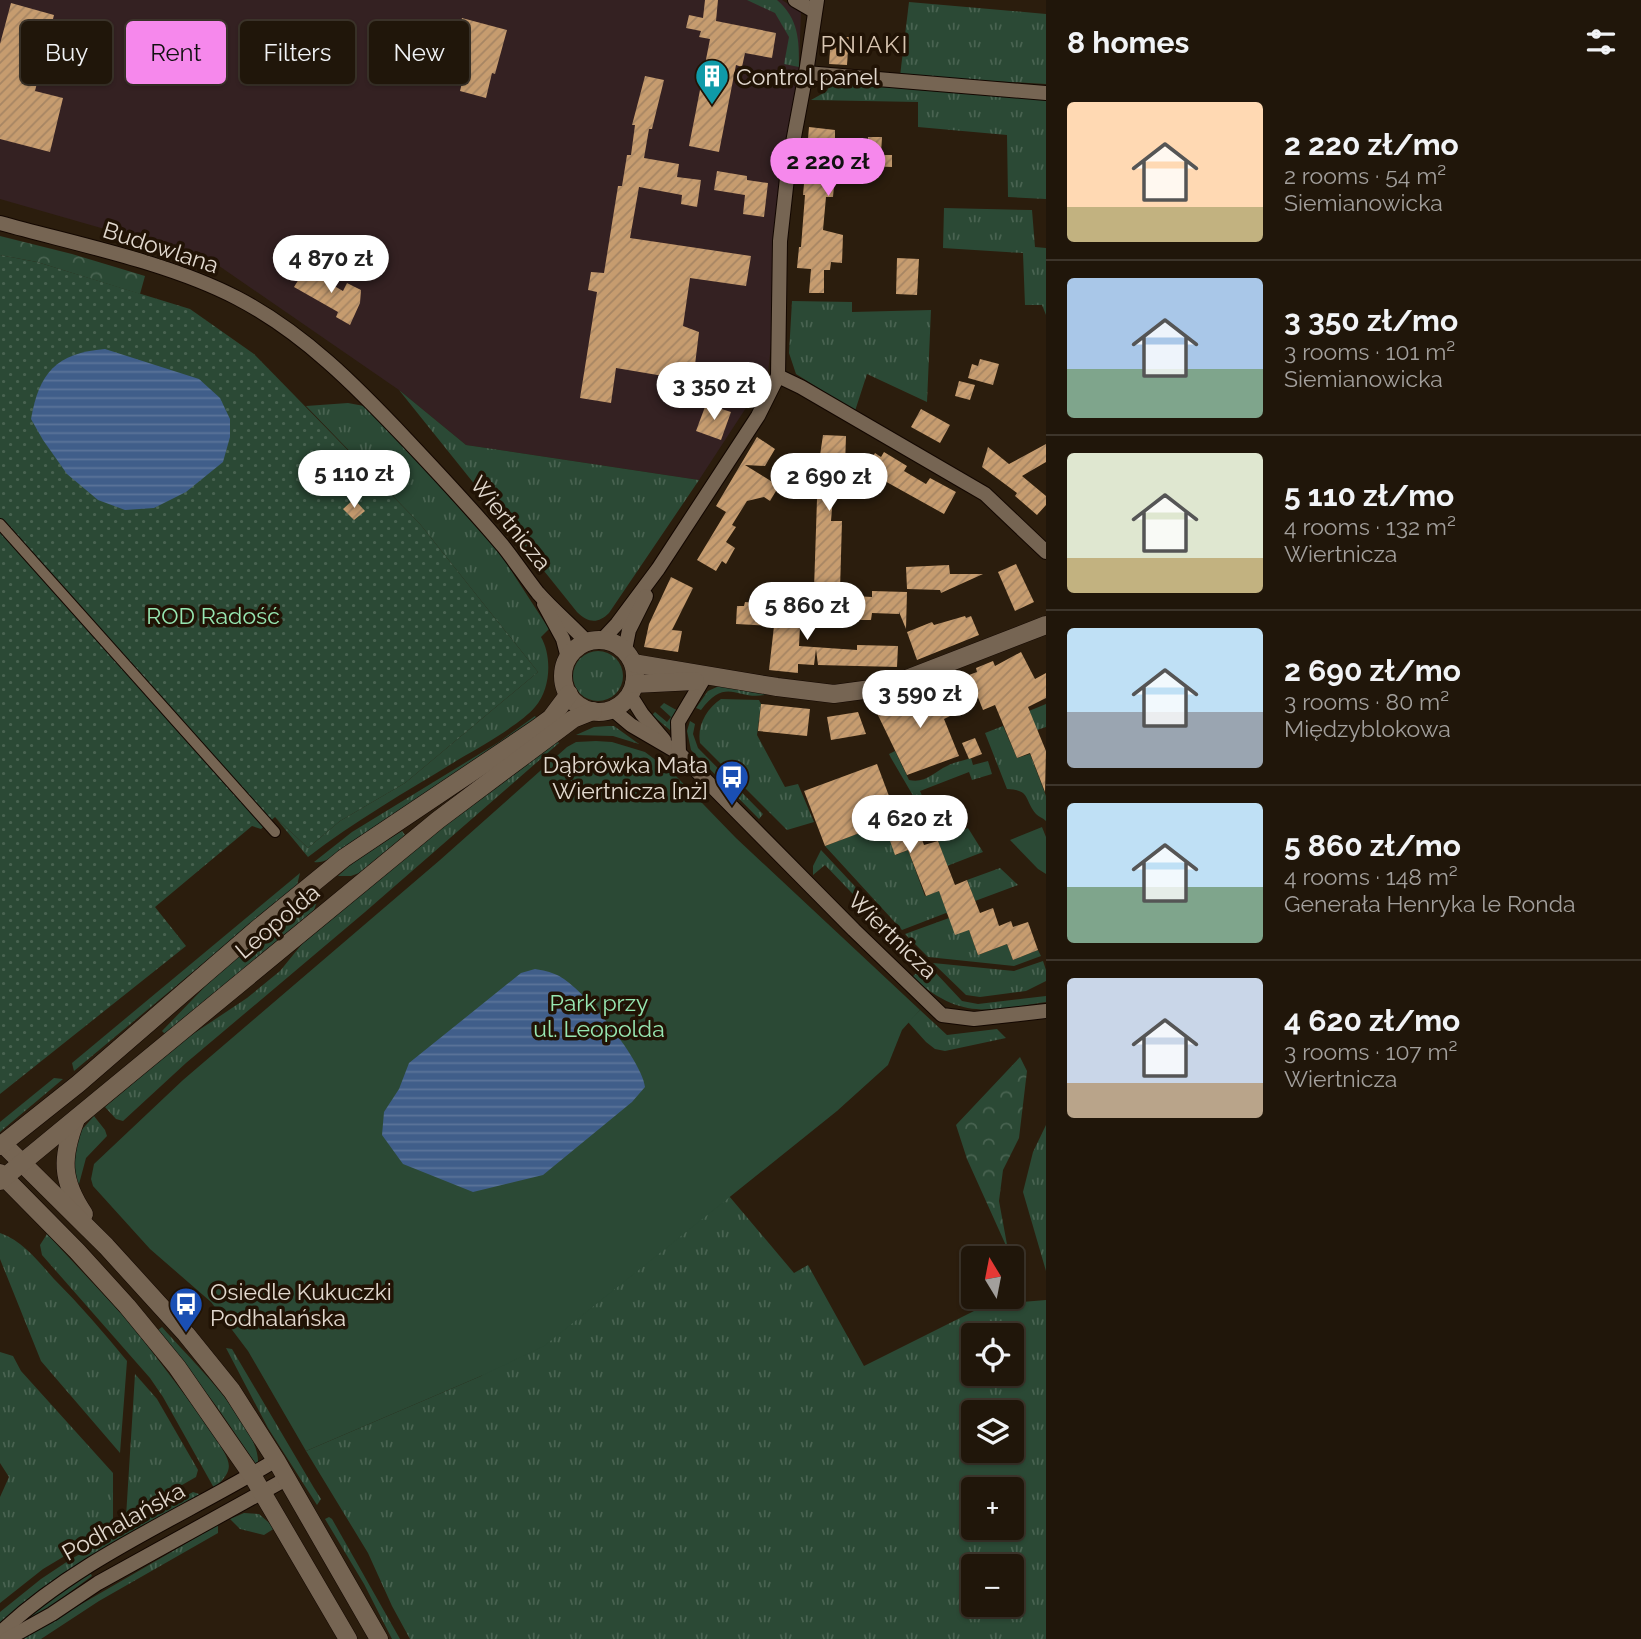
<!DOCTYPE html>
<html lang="en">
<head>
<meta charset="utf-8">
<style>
	body { margin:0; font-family:Raleway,sans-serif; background:#2d2318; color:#f1f3f6; height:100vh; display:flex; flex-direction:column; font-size:26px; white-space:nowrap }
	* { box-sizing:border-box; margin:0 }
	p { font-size:23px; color:#a29f9c }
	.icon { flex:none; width:38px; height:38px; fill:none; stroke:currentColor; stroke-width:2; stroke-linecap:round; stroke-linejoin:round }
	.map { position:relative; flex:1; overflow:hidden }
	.panel { display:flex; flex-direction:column; background:#20160a; width:595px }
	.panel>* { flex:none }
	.hud { position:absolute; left:21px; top:21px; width:665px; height:63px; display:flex; gap:14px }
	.needle { width:46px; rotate:350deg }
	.controls { position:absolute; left:961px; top:1246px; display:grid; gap:14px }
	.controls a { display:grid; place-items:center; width:63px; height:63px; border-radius:7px; background:#20160a; box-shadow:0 2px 5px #0004,0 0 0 2px #3d352b; font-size:35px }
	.price { position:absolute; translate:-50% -60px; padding:0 16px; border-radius:24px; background:#fff; color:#222; font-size:23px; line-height:46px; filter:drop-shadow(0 2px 4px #0008) }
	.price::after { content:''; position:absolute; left:50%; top:42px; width:21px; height:16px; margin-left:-10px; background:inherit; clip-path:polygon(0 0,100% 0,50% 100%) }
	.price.active { background:#f688ec; color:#111 }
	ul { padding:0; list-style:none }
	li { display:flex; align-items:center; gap:21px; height:175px; padding:0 21px }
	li+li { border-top:2px solid #3d352b }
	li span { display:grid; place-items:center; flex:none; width:196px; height:140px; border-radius:7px; color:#555 }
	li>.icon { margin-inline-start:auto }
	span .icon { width:84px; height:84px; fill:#fffc; stroke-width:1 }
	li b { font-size:30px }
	h2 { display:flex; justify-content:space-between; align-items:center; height:84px; padding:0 21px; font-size:30px }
	.chip { padding:0 24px; border-radius:7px; background:#20160a; box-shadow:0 2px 5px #0004,0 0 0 2px #3d352b; font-size:24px; line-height:63px }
	.chip.active { background:#f688ec; color:#111 }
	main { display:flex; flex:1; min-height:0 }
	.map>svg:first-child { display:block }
	.industrial { fill:#342122 }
	.grass { fill:url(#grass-tufts); fill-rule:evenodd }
	.forest { fill:url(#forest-crowns) }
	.park { fill:#2b4935 }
	.garden { fill:url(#garden-dots) }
	.water { fill:url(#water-rules) }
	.building { fill:url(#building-hatch) }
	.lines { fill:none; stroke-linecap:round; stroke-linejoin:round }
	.pedestrian-casing { stroke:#130700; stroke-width:12 }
	.minor-casing { stroke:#130700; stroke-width:16 }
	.tertiary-casing { stroke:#130700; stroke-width:19 }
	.pedestrian { stroke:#766553; stroke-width:10 }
	.minor { stroke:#766553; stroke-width:14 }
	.tertiary { stroke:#766553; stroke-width:18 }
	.labels { text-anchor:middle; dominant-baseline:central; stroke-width:7; stroke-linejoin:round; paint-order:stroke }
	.poi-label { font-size:23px; fill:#e2d9cf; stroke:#211305; text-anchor:start }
	.street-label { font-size:23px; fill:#e2d9cf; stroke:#211305 }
	.park-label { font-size:23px; fill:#97e7b2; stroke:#211305 }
	.neighbourhood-label { font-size:24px; letter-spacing:2px; fill:#d8c5b1; stroke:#211305 }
</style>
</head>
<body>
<main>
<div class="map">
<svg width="1046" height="1639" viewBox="0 0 1046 1639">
	<defs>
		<pattern id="grass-tufts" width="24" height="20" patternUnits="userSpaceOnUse" patternTransform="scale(1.75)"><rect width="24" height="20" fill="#2b4935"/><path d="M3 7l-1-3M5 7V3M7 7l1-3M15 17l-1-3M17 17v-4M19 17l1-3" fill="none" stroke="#496351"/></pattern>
		<pattern id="forest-crowns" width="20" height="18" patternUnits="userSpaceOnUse" patternTransform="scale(1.75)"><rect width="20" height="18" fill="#2b4935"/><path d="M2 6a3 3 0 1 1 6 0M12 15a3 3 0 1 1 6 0" fill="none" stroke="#496351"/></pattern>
		<pattern id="garden-dots" width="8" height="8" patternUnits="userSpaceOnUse" patternTransform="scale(1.75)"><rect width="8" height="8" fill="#2b4935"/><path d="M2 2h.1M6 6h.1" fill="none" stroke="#496351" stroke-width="1.8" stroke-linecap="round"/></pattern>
		<pattern id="water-rules" width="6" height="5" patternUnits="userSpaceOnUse" patternTransform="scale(1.75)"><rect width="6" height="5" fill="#405e8a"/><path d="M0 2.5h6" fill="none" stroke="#5b7499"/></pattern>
		<pattern id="building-hatch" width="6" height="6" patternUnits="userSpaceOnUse" patternTransform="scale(1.75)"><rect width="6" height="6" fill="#c69c6f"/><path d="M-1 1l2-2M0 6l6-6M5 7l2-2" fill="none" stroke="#a68563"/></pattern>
	</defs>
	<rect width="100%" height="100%" fill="#2b1d0d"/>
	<path class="industrial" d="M0,0h782l19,12 -2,55 -31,307 -69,106 -233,-35 -67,-55 -190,-131 -209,-60z"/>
	<g class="grass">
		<path d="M747,0h30c22,19 22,40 22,67l-15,-3 5,-27 -14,-24z"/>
		<path d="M909,2l137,12v70l-146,-8z"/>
		<path d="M830,83l216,17v99l-38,-2 -1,-62 -89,-8v-25l-107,-2 16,-9z"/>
		<path d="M944,208l88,2 3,37 11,1v67l-4,-10h-17l-2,-52 -80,-5z"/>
		<path d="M792,301l60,1v10l79,-2 -4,92 -60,-28 -12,37 -59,-37 -7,-21z"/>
		<path d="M399,390l67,55 233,35 -90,133c-11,11 -21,10 -32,-1z"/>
		<path d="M348,403l16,3 45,46 92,103 48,74 -8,8c11,19 10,52 -6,70 -13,16 -55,40 -74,51 -52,32 -105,62 -153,99l-33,-40 33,31 32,-27 65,-38 133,-111 -118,-148 -114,-118z"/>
		<circle cx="598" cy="676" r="25"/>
		<path d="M719,686l52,7c-31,12 -43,-20 -70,17l-5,-2 12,-17z"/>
		<path d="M721,699l38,1 2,4 -4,31 28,52 13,-3 16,38 -27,8 -87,-87c-3,-17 6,-34 21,-44z"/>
		<path d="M664,703l14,8 -8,19 -18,-15 3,-3 12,10 4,-5 -11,-10z"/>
		<path d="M1046,704v23l-9,3 -13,-17z"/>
		<path d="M535,716l3,4c-58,42 -119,78 -179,117 -13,8 -30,28 -45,25l38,-30 147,-90z"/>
		<path d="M690,721l5,3 -2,10 5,14 65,66 -4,5 -68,-69 -4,-19z"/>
		<path d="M608,726h6l25,18 -26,-8 -37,-1 18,-8z"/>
		<path d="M1003,726l14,32 13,-4 16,42v25c-3,-3 -7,-4 -10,-7 -12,-14 -5,-24 -29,-25l-22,-56z"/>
		<path d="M555,739l4,4 -194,169 -179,151 -63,58 -7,-2 -11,-12 82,-69 60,-40 33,-27 22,-27 177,-148z"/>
		<path d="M895,751l14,29c16,4 25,-8 38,-14 7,-4 16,-5 24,-8l2,7 15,-4 4,13 -20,6 -3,-8 -49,19 4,9 -9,-1 -24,-41 -2,-4z"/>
		<path d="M953,800l4,2 4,10 -42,18 -6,-16z"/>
		<path d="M884,824l12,31 12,-5 17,46 14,-5 9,23 -2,-1 -44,17 -77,-84z"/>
		<path d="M968,828l15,24 -36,14 -9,-25z"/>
		<path d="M402,831l3,4 -46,38 -8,3h-13l18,-16z"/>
		<path d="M821,850l141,151 16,3 68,-8v6c-59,9 -85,18 -134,-25l11,-10 -98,-102 -12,10v-9z"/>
		<path d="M1000,868l18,17 -43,16 -8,-21z"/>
		<path d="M300,873l-3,12 -223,186 -2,-8z"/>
		<path d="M316,892l4,1 -6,17 -149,124 -3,-3 60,-62z"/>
		<path d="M949,918l20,12 9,25 29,-11 6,16 25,-10 3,6 -27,10 -86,-9 -23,-23z"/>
		<path d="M1043,961l3,9v11l-20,10 -46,6 -14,-2 -33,-32 81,8z"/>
		<path d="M920,1010l27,25 50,-6 9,9 -61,13 -10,-2 -9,-7 -18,-20z"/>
		<path d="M54,1078l9,1 -63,53v-10z"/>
		<path d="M94,1116l11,14 2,6 -21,22 -7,26 -3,3 -6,-22 8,-31z"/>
		<path d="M1046,1125v146l-23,-79 10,-40z"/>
		<path d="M729,1196l65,77 14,-8 56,101 122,-61 60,-5v339h-636l-18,-33 -24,-53 -62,-102 175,-75 201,-143zM973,1335h39v39h-39zM973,1412h39v39h-39zM973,1489h39v39h-39zM973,1566h39v39h-39z"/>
		<path d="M0,1233c23,8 38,28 54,46 26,26 50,54 73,82l-7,92 -79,-92 -41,-102z"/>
		<path d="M47,1234l84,90 85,112c10,24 24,30 -2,52l-51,-91 -13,-19 -108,-123 -2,-10z"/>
		<path d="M162,1327c25,29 98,98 96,136l-2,1 -39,-57 -59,-77z"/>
		<path d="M226,1348l6,1 82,139 7,11 -4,6 -49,-77z"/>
		<path d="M0,1352l13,4 8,15 92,102v50l-5,7 -65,39 -43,34v-106l9,-20 -9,-14z"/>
		<path d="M135,1374l22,25 41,71 -2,7 -70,40z"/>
		<path d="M193,1492l9,3c-72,40 -139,73 -202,128v-11l41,-33 30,-20z"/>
		<path d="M244,1513l15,1 16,14 -11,7 -24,-6 -10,-10z"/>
		<path d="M329,1517l3,2 68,120h-8l-28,-55 -39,-65z"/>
		<path d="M218,1525v8l-119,68 -58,38h-20z"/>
		<path d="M90,1572l2,4 -45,33 -37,23 29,-28z"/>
	</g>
	<g class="forest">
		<path d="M0,236l72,18 73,22 -5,18 -103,-32 -37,-7z"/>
		<path d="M1020,1057l7,14 -8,67 -16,32 -4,31 9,49 -41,-91 -11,-34z"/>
	</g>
	<g class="park">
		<path d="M596,741l16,1 33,10 28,21 63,65 184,172 -18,20 -14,35 -51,46 -293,235 -63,30 -175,75 -58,-100 -37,-49 -61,-53 -57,-63 -2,-7 3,-15 89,-84 257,-220 127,-113 9,-5z"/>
		<path d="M1042,827l4,10v37l-8,-5 -28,-29z"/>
	</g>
	<path class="garden" d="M0,255l37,7 153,47 64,45 166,170 118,148 -133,111 -65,38 -32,27 -33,-31 -14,12 -9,-3 -97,81 31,39 -186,148z"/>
	<g class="water">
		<path d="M105,349l94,30 21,19 10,21v18l-7,25 -37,30 -32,16 -29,2 -27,-10 -31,-26 -24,-34 -12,-21c8,-46 25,-66 74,-70z"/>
		<path d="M535,969c7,1 16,3 22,6 25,11 85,85 88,112l-13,15 -89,73 -70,17 -70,-28 -21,-29 2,-23 15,-23 10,-26 112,-90z"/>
	</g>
	<g class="building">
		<path d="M705,0h13l-2,21 60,12 -4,25 -27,-5 -3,14 -6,-2 -17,87 -30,-6 21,-107 -11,-2 2,-6 -15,-3 3,-13 14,3z"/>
		<path d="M11,3l43,12 -19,76 28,7 -13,54 -50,-13v-95z"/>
		<path d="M462,18l45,12 -12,44 -3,-1 -6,25 -26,-7 6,-25 -16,-4z"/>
		<path d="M831,37h18l-2,28 -18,-1z"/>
		<path d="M645,76l19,4 -12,49h-3l-5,29 35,6 -2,13 24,3 -4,27 -16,-3 1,-9 -43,-8 -9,51 121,18 -5,30 -56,-8 -7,48 16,6 -6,49 -77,-13 -5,35 -31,-5 17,-106 -9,-2 3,-18 13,1 14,-87h4l5,-31h4l4,-30h-3z"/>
		<path d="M809,127l26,3v14l33,1v-8h14l-1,18h11v12l-56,-2 -3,32h-7l-3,33 20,5 -1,28 -11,-1 -1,8h-6v23h-15l2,-24 -14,-1 2,-21h2l4,-52h-2z"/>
		<path d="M717,171l30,5v4l21,3 -4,34 -21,-3 2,-19 -31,-5z"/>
		<path d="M897,258l22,1 -2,36 -21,-1z"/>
		<path d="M305,269l38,22 4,-8 14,7 -1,13 -10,22 -14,-8 2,-5 -44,-25z"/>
		<path d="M980,359l19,5 -6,21 -25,-7 4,-14 6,2z"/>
		<path d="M959,381l16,4 -5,15 -15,-4z"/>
		<path d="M706,404l25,8 -10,28 -25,-9z"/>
		<path d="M921,409l29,16 -10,18 -29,-16z"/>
		<path d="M823,435l23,1 -2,59 -11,2 -2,24h11l-2,69 -26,-1 4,-120z"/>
		<path d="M757,437l18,12 -10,17 -20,-1 34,21 -9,15 -6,-4 -17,4 -15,24 4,2 -10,15 9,6 -9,16 -4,-3 -6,10 -19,-11 29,-48 -10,-6z"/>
		<path d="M1046,444v18l-24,14 24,20v9l-9,10 -22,-19 2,-3 -35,-26 6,-20 21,17z"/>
		<path d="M884,452l23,14 -3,5 22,13 4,-6 26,14 -12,22 -79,-44 10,-17 6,4z"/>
		<path d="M354,499l11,12 -11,9 -11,-11z"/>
		<path d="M1016,564l18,38 -19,9 -17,-39z"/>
		<path d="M949,565l1,9h33l-42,19 -1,-3 -33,-1 -1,-22z"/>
		<path d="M671,577l22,11 -21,42 10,1 -4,21 -34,-5 5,-23z"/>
		<path d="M872,591l35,1 -1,37 -7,-17v2l-27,-1 -1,7h-19l1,-24 19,1z"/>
		<path d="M745,602l56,5 -2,39 58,4v-5l41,1 -1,21 -79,-2 -2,-16 -2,16 -16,-1v9l-29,-3 5,-44 -38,-2 1,-18h7z"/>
		<path d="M965,616l1,2 5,-2 8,19 -62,25 -10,-28 25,-10 2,3z"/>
		<path d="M1021,652l14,27 11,-6v25l-18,9 18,44 -1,41 -15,-39 -13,5 -22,-53 -12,5 -14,-35 8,-3 -1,-4 17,-7 2,5z"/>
		<path d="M942,687l14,26 -12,6 15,37 -52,19 -33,-68 53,-13z"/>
		<path d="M761,704l49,5 -3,27 -49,-5z"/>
		<path d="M858,712l8,22 -35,6 -4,-23z"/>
		<path d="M975,738l7,16 -13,5 -7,-16z"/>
		<path d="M877,764l21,56 15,-6 11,31 14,-4 17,44 12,-5 13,33 13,-5 6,18 12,-5 2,6 15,-5 10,28 -25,10 -6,-16 -29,11 -9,-25 -14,5 -16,-44 -13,5 -18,-46 -13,5 -11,-31 -59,22 -21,-55z"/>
	</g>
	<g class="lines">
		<g class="pedestrian-casing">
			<path id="pedestrian" d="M0,524l275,308"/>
		</g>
		<g class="minor-casing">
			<g id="minor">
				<path d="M795,0l19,11"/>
				<path d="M806,73l240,20"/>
				<path d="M0,223c75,21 168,39 237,75 67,35 119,88 170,142 33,35 65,69 96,106 12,15 23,32 35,47 15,17 33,32 49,49"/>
				<path d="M778,376l23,11 184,107 61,58"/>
				<path d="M544,604l19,35 5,19"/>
				<path d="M602,640l15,-16 41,-55 100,-153 20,-40 2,-135 8,-72 18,-96 11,-73"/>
				<path d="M625,650l4,-20 17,-34"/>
				<path d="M630,695l12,19 22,26"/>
				<path d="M612,709l19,16 48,28 175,177 88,85 32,4 72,-8"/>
				<path d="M679,753l-1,-31 25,-42"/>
				<path d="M0,1633c79,-75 184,-117 276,-173"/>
				<path d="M7,1639l45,-25 46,-31 188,-104"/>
			</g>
		</g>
		<g class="tertiary-casing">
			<g id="tertiary">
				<circle cx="599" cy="676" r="36"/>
				<path d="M633,663l144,24 57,7 52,-7 160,-62"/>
				<path d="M634,684l61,-3"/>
				<path d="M76,1119c-15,39 -15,61 8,95"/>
				<path d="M3,1144l103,102 80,88 46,57 44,69 103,179"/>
				<path d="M0,1146l78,-62 178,-154 88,-72 192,-129 15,-11 18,-24"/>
				<path d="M0,1173l77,78 50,55 50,61 75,108 96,164"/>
				<path d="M0,1181l438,-361 135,-101 20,-8"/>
			</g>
		</g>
		<use href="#pedestrian" class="pedestrian"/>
		<use href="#minor" class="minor"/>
		<use href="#tertiary" class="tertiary"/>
	</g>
	<defs>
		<g id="building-pin" transform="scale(1.75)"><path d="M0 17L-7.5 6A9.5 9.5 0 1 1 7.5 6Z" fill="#0f9aa8" stroke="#211305"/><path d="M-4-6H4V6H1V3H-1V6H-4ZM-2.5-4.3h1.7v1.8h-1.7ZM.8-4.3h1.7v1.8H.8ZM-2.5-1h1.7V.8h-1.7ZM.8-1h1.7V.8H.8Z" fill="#fff"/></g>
		<g id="bus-pin" transform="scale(1.75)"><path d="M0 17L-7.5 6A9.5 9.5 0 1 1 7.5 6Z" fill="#1a4fb4" stroke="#211305"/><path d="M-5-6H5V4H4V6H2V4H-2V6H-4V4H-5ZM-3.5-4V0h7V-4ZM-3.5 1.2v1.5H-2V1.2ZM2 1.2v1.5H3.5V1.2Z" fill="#fff"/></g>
	</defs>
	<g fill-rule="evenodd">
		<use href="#building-pin" x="712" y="76"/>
		<use href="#bus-pin" x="732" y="777"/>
		<use href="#bus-pin" x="186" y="1304"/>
	</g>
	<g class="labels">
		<g class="poi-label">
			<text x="736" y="76">Control panel</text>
			<text x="708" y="764" text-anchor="end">Dąbrówka Mała<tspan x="708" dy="26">Wiertnicza [nż]</tspan></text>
			<text x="210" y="1291">Osiedle Kukuczki<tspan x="210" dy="26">Podhalańska</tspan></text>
		</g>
		<g class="street-label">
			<text transform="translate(161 247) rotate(18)">Budowlana</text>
			<text transform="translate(511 523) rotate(51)">Wiertnicza</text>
			<text transform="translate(277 921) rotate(-40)">Leopolda</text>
			<text transform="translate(893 935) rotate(44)">Wiertnicza</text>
			<text transform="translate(123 1521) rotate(-29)">Podhalańska</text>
		</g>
		<g class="park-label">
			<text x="213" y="615">ROD Radość</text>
			<text x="599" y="1002">Park przy<tspan x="599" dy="26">ul. Leopolda</tspan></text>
		</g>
		<g class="neighbourhood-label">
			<text x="865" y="44">PNIAKI</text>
		</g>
	</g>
</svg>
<div class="controls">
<a><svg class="needle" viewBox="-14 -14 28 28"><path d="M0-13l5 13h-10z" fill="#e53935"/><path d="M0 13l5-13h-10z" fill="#a29f9c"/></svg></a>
<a><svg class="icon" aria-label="locate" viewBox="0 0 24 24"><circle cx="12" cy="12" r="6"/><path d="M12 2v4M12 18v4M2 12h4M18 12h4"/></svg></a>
<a><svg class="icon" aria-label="layers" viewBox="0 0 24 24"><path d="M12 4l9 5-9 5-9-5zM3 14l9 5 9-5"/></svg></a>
<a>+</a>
<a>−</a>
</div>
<b class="price active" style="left:828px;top:198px">2 220 zł</b>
<b class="price" style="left:331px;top:295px">4 870 zł</b>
<b class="price" style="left:714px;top:422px">3 350 zł</b>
<b class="price" style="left:354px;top:510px">5 110 zł</b>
<b class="price" style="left:829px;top:513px">2 690 zł</b>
<b class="price" style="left:807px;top:642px">5 860 zł</b>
<b class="price" style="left:920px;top:730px">3 590 zł</b>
<b class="price" style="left:910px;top:855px">4 620 zł</b>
<div class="hud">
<a class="chip">Buy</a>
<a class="chip active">Rent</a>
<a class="chip">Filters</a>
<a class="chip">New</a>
</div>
</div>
<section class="panel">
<h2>8 homes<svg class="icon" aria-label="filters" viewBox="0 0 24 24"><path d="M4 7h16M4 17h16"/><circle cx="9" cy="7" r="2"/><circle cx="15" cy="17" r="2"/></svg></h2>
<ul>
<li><span style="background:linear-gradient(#ffd9b3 75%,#c2b280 0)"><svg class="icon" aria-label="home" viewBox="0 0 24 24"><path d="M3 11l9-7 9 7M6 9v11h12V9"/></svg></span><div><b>2 220 zł/mo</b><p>2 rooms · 54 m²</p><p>Siemianowicka</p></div></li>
<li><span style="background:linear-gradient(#a9c7e8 65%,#7fa58c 0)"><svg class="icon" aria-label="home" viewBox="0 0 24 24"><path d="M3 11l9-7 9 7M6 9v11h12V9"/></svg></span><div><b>3 350 zł/mo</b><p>3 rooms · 101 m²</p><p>Siemianowicka</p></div></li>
<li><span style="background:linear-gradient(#dfe7d0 75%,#c2b280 0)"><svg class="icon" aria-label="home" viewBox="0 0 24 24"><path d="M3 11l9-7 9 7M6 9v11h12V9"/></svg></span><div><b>5 110 zł/mo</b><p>4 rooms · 132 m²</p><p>Wiertnicza</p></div></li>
<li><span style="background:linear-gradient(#bfe0f5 60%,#9aa5b1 0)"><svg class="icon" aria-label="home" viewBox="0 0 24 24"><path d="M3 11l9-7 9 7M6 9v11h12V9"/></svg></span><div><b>2 690 zł/mo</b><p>3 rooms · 80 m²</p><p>Międzyblokowa</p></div></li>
<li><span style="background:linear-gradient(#bfe0f5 60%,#7fa58c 0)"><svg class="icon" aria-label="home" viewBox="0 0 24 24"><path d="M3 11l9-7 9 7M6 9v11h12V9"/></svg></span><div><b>5 860 zł/mo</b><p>4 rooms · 148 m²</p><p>Generała Henryka le Ronda</p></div></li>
<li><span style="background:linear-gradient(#c9d6e8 75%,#b9a48a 0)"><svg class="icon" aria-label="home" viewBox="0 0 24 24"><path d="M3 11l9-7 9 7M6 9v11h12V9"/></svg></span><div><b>4 620 zł/mo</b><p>3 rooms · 107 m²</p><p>Wiertnicza</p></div></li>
</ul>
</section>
</main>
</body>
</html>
